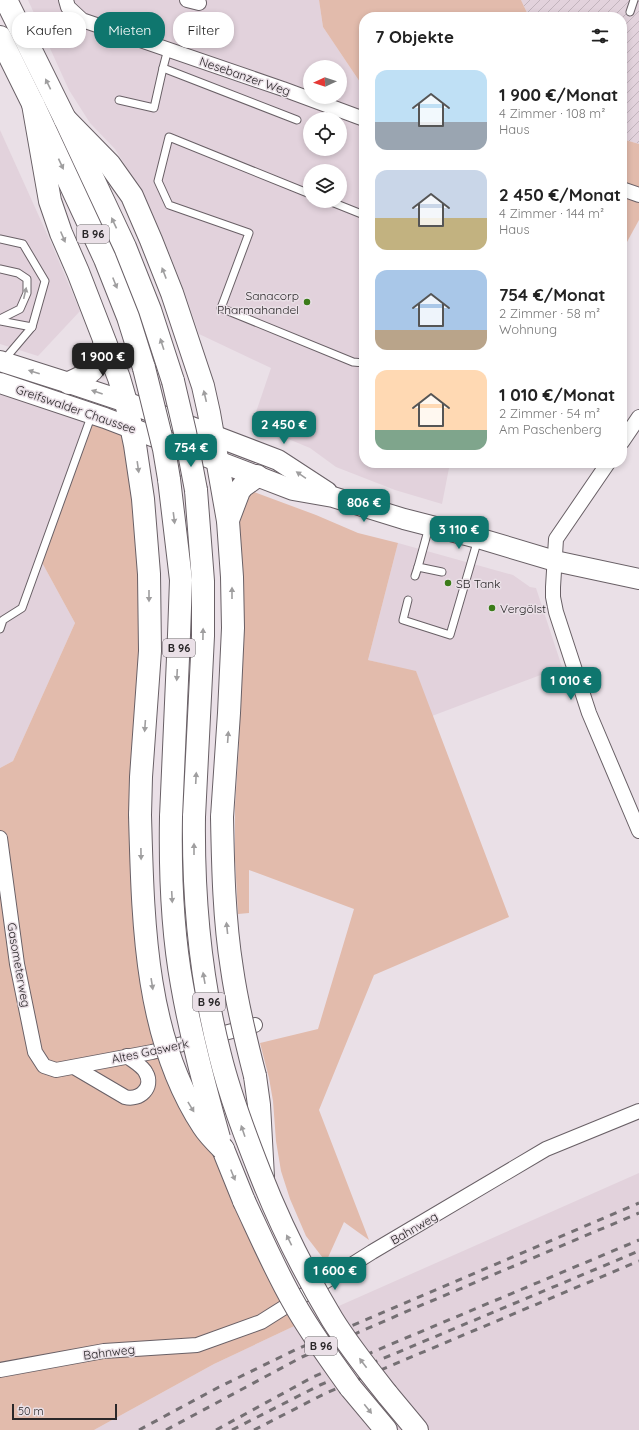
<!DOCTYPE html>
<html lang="de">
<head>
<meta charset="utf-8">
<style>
	body { margin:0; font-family:Quicksand,sans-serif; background:#f2f2f2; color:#222; height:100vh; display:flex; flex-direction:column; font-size:15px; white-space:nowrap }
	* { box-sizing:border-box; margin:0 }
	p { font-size:13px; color:#767676 }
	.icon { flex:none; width:22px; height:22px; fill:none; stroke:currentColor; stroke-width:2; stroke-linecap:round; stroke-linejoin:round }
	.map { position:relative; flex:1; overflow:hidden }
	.details { position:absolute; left:359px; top:12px; width:268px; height:456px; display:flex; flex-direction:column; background:#fff; border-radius:16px; box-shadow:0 2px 6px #0003 }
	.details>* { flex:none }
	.top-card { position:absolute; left:12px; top:12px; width:287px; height:36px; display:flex; gap:8px }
	.needle { width:26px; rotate:267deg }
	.controls { position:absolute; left:303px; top:60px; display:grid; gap:8px }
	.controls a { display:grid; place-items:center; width:44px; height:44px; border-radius:50%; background:#fff; box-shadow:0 2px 6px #0003; font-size:20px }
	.scale { position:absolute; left:12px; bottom:10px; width:105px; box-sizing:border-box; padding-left:4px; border:2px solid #2a2729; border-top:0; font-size:11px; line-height:14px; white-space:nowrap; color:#2a2729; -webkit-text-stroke:3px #eae0e7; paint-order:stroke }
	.price { position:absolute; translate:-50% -34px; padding:0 9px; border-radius:8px; background:#0f766e; color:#fff; font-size:13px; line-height:26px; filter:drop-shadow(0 1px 2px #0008) }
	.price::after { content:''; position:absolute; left:50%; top:24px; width:12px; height:9px; margin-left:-6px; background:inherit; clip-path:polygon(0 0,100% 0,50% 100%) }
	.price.current { background:#222; color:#fff }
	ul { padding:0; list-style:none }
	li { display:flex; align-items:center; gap:12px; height:100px; padding:0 16px }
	li span { display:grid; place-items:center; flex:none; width:112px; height:80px; border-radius:12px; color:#555 }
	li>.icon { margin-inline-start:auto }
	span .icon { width:48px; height:48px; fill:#fffc; stroke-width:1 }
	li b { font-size:17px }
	h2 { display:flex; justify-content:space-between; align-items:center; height:48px; padding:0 16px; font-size:17px }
	.tag { padding:0 14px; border-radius:16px; background:#fff; box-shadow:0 2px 6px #0003; font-size:14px; line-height:36px }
	.tag.current { background:#0f766e; color:#fff }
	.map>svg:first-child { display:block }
	.built { fill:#e2d2dc; fill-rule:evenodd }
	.industrial { fill:url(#industrial-furrows) }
	.grass { fill:#e2bbac }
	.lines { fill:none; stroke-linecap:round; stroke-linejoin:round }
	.lane-casing { stroke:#696066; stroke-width:9 }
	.street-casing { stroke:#696066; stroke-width:16 }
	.secondary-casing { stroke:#696066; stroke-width:22 }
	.highway-casing { stroke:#696066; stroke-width:24 }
	.lane { stroke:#fff; stroke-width:7 }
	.street { stroke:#fff; stroke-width:14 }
	.secondary { stroke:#fff; stroke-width:20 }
	.highway { stroke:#fff; stroke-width:22 }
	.rail { stroke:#746f73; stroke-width:3; stroke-dasharray:7 7; stroke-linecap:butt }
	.highway-bridge-casing { stroke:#696066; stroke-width:24; stroke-linecap:butt }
	.highway-bridge { stroke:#fff; stroke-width:22 }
	.oneway { fill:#9f9e9f }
	.poi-dot { fill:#3b7b19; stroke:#eae0e7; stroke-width:1.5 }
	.labels { text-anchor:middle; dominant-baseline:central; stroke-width:3; stroke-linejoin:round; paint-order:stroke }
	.shield { fill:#eae0e7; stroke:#645e62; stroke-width:1 }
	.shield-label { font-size:11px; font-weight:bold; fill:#2a2729 }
	.street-label { font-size:12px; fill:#2a2729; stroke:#eae0e7 }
	.poi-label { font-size:12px; fill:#2a2729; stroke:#eae0e7; text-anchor:start }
</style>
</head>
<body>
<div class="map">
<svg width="639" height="1430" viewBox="0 0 639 1430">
	<defs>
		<pattern id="industrial-furrows" width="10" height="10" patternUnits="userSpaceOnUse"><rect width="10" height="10" fill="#e2d2dc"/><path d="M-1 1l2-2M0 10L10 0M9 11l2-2" fill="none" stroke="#c2b4bd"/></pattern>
	</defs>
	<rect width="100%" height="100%" fill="#eae0e7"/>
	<g class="built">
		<path d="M28,0h291l4,27 41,61v375h86l-8,41 -47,-14 -59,-23 -26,-19 -58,-24 19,-56 -72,-34 -17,-49 -22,-55 -20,-41 -25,-40 -25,-26 -21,-33zM310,67h30v30h-30zM310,119h30v30h-30zM310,171h30v30h-30z"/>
		<path d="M0,130l52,115 28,66 -42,45 -38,-12z"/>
		<path d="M0,383l92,31 -53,143 36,66 -62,138 -13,7z"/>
		<path d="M398,543l115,32 17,12 6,1 26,79 -130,49 -16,-44 -48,-12z"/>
		<path d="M639,1173v257h-545l120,-66 91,-43z"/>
	</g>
	<path class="industrial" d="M521,0h118v144l-17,-5v-122h-93z"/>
	<g class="grass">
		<path d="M319,0h202l8,17h-165v71l-41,-61z"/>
		<path d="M622,139l17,5v76l-17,31z"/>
		<path d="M92,414l40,14 11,71 -2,278 20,253 144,291 -91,43 -120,66h-94v-662l13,-7 62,-138 -36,-66z"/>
		<path d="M248,492h6l62,23 42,18 40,10 -30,117 48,11 93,246 -135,58 -55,135 50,130 -25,-18 -18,40 -20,-26 -16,-37 -9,-28 -5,-30 -3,-40 -4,-23 -9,-35 58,-14 36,-120 -105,-39v43l-11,1 -3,-55v-53l4,-61 2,-152 -4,-69z"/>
	</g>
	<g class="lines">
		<g class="lane-casing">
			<g id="lane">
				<path d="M630,12l4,-12"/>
				<path d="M168,49l-5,19 134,52"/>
				<path d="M119,100l35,8 9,-40"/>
				<path d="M310,194l-141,-57 -11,44 11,24 80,28 -28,75 132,54 11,1"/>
				<path d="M329,201l35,14"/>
				<path d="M0,239l23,5 22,37 -13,46 -28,33"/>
				<path d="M0,269l18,4 9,6v14l-7,16 -20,10"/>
				<path d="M0,321l32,6"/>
				<path d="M418,567l11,-40"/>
				<path d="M415,576l3,-9 24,5"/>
				<path d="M408,600l-5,20 47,15 28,-96"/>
				<path d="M0,629l3,-9 19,-12 70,-194"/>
			</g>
		</g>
		<g class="street-casing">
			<g id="street">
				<path d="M66,0l2,7 14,13 201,69 81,30"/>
				<path d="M187,0l12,3"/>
				<path d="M622,189l17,6"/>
				<path d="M622,442l17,-25"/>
				<path d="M608,463l-52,76 -3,48v10l3,15 33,101 50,118"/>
				<path d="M0,838l17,126 18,88 9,14 12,4 96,-18 103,-27"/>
				<path d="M74,1067l51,30c15,4 29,-10 21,-24 -3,-7 -13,-12 -19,-17"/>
				<path d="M0,1370l104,-19 93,-6 64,-23 111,-70 174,-103 93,-38"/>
			</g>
		</g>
		<g class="secondary-casing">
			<g id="secondary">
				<path d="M0,361l69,22 57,19 152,58 49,32"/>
				<path d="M0,383l105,35 188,72 40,7 71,22 74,19 77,23 84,18"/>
			</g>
		</g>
		<g class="highway-casing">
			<g id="highway">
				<path d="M6,0l59,119 60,128 25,63 23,71"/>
				<path d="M0,37l33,67 72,155 23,58 16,51"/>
				<path d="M33,104l17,97 11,32 17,39 41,106 7,24 9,43 8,54 6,75 1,77 -9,126 -1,38"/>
				<path d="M65,119l45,46 22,31 19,44 21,53 31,93 6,27 19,108 4,56 1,51 -4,85 -7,104"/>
				<path d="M69,383c27,-12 25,-12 36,-40"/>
				<path d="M169,479l12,101 -2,55 -8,182"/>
				<path d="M228,520l11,-29 4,-5 14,-10"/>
				<path d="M194,817l9,-181v-55l-7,-91"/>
				<path d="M255,1076l4,29 4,72"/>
				<path d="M223,1149l21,52"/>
				<path d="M350,1387l36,43"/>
				<path d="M387,1394l30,36"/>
			</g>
		</g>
		<use href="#lane" class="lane"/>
		<use href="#street" class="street"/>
		<use href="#secondary" class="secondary"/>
		<use href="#highway" class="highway"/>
		<g class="rail">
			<path d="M139,1430l80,-43 78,-38 342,-146"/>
			<path d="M166,1430l136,-73 101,-44 236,-100"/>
			<path d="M216,1430l97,-53 326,-137"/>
			<path d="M232,1430l88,-45 319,-134"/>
			<path d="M254,1430l72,-37 313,-132"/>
		</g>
		<g class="highway-bridge-casing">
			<g id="highway-bridge">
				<path d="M144,368l20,81 5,30"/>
				<path d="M173,381l12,51 11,58"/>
				<path d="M140,815c3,104 4,221 63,311 5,8 13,16 20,23"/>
				<path d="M171,817c-1,56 1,113 11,168 9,52 23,103 37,153"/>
				<path d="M194,817c-1,80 6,160 26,238 10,41 25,80 40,118 20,51 44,99 72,146 16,26 36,51 55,75"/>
				<path d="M222,817c1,51 2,102 10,152 5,36 14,72 23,107"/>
				<path d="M244,1201c16,34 31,69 50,102 16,29 37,57 56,84"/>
			</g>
		</g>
		<use href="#highway-bridge" class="highway-bridge"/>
	</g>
	<defs><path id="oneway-solid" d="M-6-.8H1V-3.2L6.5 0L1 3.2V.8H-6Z"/></defs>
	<g class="oneway">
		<use href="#oneway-solid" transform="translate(48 84) rotate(-116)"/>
		<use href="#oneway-solid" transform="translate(61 164) rotate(65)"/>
		<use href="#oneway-solid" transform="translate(114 223) rotate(-115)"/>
		<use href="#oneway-solid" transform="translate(63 237) rotate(67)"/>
		<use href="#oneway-solid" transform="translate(164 273) rotate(-111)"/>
		<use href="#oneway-solid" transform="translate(115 283) rotate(68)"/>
		<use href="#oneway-solid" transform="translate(25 293) rotate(-77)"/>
		<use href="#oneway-solid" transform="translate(162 344) rotate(-108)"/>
		<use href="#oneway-solid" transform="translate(34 372) rotate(-163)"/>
		<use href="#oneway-solid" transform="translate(97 392) rotate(-161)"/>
		<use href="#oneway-solid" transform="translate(205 396) rotate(-103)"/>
		<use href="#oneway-solid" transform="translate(138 467) rotate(82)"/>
		<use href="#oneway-solid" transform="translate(301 475) rotate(-146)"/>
		<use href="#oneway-solid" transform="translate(174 518) rotate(83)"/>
		<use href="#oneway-solid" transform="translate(232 593) rotate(-90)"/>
		<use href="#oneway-solid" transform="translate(149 596) rotate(90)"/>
		<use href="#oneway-solid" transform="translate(203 634) rotate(-89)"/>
		<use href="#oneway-solid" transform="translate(177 675) rotate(93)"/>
		<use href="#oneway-solid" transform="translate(145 726) rotate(94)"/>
		<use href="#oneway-solid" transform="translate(228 737) rotate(-86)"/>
		<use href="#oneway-solid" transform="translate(196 778) rotate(-87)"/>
		<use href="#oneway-solid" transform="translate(194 849) rotate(-90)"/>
		<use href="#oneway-solid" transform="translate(141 854) rotate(89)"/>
		<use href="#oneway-solid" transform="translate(172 897) rotate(87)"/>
		<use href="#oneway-solid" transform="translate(227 928) rotate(-96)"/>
		<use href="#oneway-solid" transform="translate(204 978) rotate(-100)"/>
		<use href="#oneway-solid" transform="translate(152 984) rotate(81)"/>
		<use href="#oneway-solid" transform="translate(191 1107) rotate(59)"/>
		<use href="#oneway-solid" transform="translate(243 1131) rotate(-109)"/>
		<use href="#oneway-solid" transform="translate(233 1175) rotate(68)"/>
		<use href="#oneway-solid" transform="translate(289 1240) rotate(-116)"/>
		<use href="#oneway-solid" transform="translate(363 1363) rotate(-127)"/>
		<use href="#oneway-solid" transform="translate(368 1409) rotate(51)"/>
	</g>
	<g class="poi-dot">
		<circle cx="307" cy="302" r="4"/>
		<circle cx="448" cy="583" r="4"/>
		<circle cx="492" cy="608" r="4"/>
	</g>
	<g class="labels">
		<g class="shield">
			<rect x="77" y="225" width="32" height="18" rx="3"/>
			<rect x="163" y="639" width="32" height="18" rx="3"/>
			<rect x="193" y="993" width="32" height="18" rx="3"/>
			<rect x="305" y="1337" width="32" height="18" rx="3"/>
		</g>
		<g class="shield-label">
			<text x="93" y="234">B 96</text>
			<text x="179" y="648">B 96</text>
			<text x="209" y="1002">B 96</text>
			<text x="321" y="1346">B 96</text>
		</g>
		<g class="street-label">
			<text transform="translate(245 76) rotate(19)">Nesebanzer Weg</text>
			<text transform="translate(76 409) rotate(19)">Greifswalder Chaussee</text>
			<text transform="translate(19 965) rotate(80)">Gasometerweg</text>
			<text transform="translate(150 1051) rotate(-12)">Altes Gaswerk</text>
			<text transform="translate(414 1228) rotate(-30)">Bahnweg</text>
			<text transform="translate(109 1352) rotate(-7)">Bahnweg</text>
		</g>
		<g class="poi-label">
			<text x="299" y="295" text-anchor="end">Sanacorp<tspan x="299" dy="14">Pharmahandel</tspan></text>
			<text x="456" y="583">SB Tank</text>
			<text x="500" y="608">Vergölst</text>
		</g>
	</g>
</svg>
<div class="controls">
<a><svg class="needle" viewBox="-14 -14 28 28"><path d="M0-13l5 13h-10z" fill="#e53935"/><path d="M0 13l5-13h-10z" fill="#767676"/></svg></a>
<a><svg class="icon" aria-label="locate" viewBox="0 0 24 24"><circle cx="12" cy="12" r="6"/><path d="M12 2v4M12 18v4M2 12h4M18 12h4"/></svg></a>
<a><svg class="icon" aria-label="layers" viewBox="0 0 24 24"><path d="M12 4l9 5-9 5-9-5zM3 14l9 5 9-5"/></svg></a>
</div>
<div class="scale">50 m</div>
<b class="price current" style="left:103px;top:377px">1 900 €</b>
<b class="price" style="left:284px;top:445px">2 450 €</b>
<b class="price" style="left:191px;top:468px">754 €</b>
<b class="price" style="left:364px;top:523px">806 €</b>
<b class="price" style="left:459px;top:550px">3 110 €</b>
<b class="price" style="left:571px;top:701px">1 010 €</b>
<b class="price" style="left:335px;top:1291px">1 600 €</b>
<div class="top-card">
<a class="tag">Kaufen</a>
<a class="tag current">Mieten</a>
<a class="tag">Filter</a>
</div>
<section class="details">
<h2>7 Objekte<svg class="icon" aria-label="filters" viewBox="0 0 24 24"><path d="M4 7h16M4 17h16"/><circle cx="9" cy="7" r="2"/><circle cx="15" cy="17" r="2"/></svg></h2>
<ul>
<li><span style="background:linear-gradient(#bfe0f5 65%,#9aa5b1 0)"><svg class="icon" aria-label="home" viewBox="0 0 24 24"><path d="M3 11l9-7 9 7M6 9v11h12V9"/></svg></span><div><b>1 900 €/Monat</b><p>4 Zimmer · 108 m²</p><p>Haus</p></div></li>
<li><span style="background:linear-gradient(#c9d6e8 60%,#c2b280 0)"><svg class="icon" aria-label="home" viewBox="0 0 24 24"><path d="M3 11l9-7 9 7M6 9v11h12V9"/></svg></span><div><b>2 450 €/Monat</b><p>4 Zimmer · 144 m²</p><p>Haus</p></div></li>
<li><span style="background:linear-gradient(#a9c7e8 75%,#b9a48a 0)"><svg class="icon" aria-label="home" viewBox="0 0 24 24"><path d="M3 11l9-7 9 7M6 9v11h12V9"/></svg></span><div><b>754 €/Monat</b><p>2 Zimmer · 58 m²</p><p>Wohnung</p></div></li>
<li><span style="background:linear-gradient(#ffd9b3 75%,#7fa58c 0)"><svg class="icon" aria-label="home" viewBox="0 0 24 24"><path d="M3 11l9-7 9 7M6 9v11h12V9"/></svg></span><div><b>1 010 €/Monat</b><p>2 Zimmer · 54 m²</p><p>Am Paschenberg</p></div></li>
</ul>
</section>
</div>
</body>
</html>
